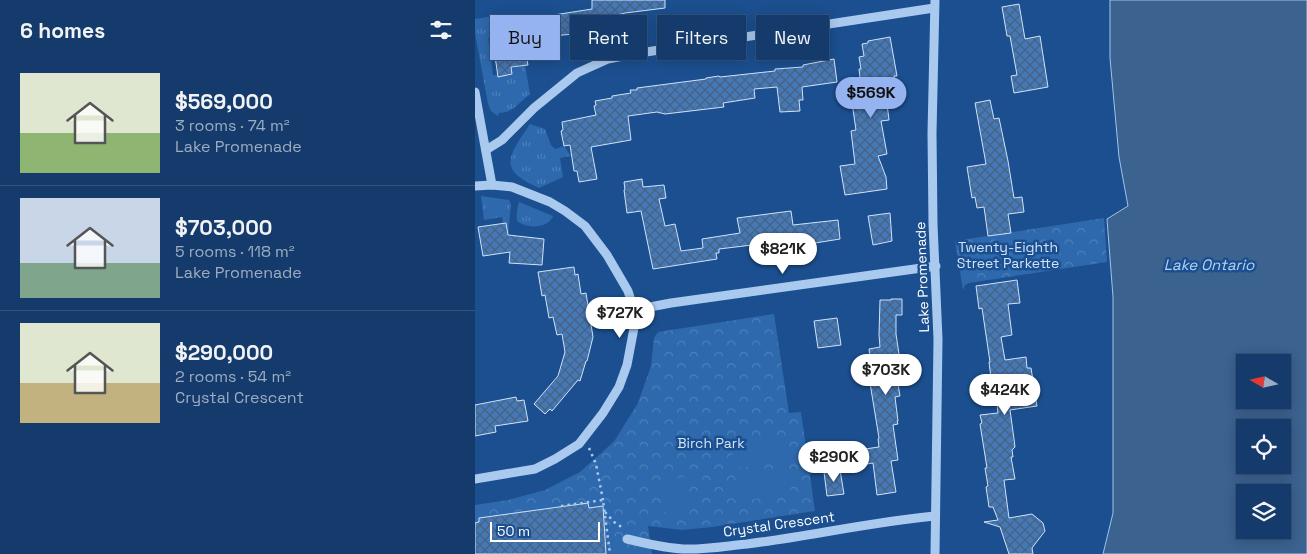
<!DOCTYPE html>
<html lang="en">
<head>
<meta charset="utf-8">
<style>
	body { margin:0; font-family:"Space Grotesk",sans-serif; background:#1d4271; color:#f1f3f6; height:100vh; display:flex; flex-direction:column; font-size:19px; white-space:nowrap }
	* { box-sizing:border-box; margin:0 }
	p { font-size:16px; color:#9dadc1 }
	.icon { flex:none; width:28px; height:28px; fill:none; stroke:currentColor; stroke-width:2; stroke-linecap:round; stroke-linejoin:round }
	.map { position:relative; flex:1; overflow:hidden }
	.sheet { display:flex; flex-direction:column; background:#143b6b; width:475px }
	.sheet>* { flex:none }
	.banner { position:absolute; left:15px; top:15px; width:475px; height:45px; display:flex; gap:10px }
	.needle { width:32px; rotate:279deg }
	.controls { position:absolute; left:761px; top:354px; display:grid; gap:10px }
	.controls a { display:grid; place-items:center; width:55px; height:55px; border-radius:0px; background:#143b6b; box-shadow:0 2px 12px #0003,0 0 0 1px #33557e; font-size:25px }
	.scale { position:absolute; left:15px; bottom:12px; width:110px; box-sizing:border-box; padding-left:5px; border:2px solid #fff; border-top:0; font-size:14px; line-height:18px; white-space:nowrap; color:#fff; -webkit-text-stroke:4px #1b4f8f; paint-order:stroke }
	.price { position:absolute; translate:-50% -42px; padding:0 11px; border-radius:18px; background:#fff; color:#222; font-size:16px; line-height:32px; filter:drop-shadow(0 1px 2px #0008) }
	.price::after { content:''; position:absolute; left:50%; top:30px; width:15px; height:11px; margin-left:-8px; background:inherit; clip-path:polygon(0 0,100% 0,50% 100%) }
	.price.on { background:#95b2f1; color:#111 }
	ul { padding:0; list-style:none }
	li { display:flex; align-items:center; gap:15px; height:125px; padding:0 20px }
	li+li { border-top:1px solid #33557e }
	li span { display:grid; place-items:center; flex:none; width:140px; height:100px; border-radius:0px; color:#555 }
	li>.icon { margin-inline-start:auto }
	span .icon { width:60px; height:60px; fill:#fffc; stroke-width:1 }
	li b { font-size:21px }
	h2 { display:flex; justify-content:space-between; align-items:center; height:60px; padding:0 20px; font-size:21px }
	.tag { padding:0 18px; border-radius:0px; background:#143b6b; box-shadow:0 2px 12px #0003,0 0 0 1px #33557e; font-size:18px; line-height:45px }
	.tag.on { background:#95b2f1; color:#111 }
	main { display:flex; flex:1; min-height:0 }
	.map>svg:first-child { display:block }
	.grass { fill:url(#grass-tufts) }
	.park { fill:url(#park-crowns) }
	.pitch { fill:#2e69ad }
	.water { fill:#3c6290; stroke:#9cc4f0; fill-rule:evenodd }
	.building { fill:url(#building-cross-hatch); stroke:#cfe3fa }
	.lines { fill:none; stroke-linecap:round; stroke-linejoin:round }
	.path { stroke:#a9c9ee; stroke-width:2.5; stroke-dasharray:2.5 4; stroke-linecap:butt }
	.minor { stroke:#a9c9ee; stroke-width:9 }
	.labels { text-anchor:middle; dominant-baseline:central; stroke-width:5; stroke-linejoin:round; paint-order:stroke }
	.park-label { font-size:14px; fill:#cfe3fa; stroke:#1b4f8f }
	.street-label { font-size:14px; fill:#fff; stroke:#1b4f8f }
	.water-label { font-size:15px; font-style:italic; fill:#b5d3f5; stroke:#1b4f8f }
</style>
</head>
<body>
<main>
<section class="sheet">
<h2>6 homes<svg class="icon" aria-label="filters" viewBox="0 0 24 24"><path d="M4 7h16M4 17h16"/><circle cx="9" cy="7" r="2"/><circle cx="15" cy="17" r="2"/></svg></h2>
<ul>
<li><span style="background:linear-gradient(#dfe7d0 60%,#8fb573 0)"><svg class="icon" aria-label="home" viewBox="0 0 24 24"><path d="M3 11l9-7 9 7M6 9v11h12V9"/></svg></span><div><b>$569,000</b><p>3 rooms · 74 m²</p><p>Lake Promenade</p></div></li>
<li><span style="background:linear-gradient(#c9d6e8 65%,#7fa58c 0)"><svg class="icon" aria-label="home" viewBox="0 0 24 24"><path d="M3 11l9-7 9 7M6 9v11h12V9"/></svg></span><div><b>$703,000</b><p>5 rooms · 118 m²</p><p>Lake Promenade</p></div></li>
<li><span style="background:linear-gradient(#dfe7d0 60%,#c2b280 0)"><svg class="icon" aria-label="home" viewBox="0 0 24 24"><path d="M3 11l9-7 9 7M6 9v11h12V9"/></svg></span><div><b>$290,000</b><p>2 rooms · 54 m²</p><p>Crystal Crescent</p></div></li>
</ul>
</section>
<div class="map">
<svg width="832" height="554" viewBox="0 0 832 554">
	<defs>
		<pattern id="grass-tufts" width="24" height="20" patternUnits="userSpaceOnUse" patternTransform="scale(1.25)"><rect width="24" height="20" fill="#2e69ad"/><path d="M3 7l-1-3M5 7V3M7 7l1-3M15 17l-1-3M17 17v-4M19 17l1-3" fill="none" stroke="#4d80b9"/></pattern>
		<pattern id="park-crowns" width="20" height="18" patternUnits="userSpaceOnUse" patternTransform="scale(1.25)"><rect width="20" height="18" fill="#2e69ad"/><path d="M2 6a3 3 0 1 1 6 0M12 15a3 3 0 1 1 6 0" fill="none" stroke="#4d80b9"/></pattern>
		<pattern id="building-cross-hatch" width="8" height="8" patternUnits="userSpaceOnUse" patternTransform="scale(1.25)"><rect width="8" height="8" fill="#4478b7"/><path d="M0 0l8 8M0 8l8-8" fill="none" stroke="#486282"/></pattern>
	</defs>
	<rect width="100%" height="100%" fill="#1b4f8f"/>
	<g class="grass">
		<path d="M13,17l5,2c3,7 9,13 11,21h-3l-1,-4 -12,2 5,37h5v2l14,-2 -1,-7 14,-3 5,29 -16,14 -7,4 -8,1 -1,3 -7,-5 -3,-7 -13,-71v-14z"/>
		<path d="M55,124l15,5 6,16 4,4 9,-3 7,10 -11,2 3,19 -24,11c-43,-19 -30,-32 -9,-64z"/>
		<path d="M6,196l28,4 2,5 -3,30 -5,-11 -1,-7 -18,3z"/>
		<path d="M44,202l34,14c-5,13 -26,13 -36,5 -1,-7 0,-12 2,-19z"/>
	</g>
	<g class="park">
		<path d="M629,218l3,44 -138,21 -4,2 -2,5 -8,-49z"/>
		<path d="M299,314l15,99 12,-1 14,99 -103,16 -30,3 -34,-4 4,28h-177v-49l33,-5 37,-10 35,-18 29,-26 6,-6 23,-37 13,-37 3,-28 4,-6z"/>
	</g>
	<g class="pitch">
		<path d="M309,438l3,24 -52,6 -4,-24z"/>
		<path d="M313,470l3,24 -52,7 -3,-25z"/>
		<path d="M210,477l5,36 -24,3 -4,-36z"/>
	</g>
	<path class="water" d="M635,0h197v554h-204l10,-41v-216l-6,-78 21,-13 -9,-49 -9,-99zM770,362h38v38h-38zM770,428h38v37h-38zM770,492h38v38h-38z"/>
	<g class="building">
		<path d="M117,0h73v8l-40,5 -16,4 2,9 -24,4v2l-13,2 -22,2 1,6 -4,1 2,13 -24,4 1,5 -17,2 1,7 -14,3 -5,-35 14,-2 1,5 25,-4 -3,-16 12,-2 -1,-6 51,-8z"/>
		<path d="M544,4l6,35 15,-3 8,51 -34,6 -3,-17 6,-1 -7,-39h-3l-5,-29z"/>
		<path d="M415,37l7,39h-3l2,9 -5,1v1l-6,1 4,32 -8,1 6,33 -9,2 8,21 1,12 -42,6 -5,-29 15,-2 -4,-33 5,-1 -5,-34 11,-2 -3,-25h2l-2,-12 5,-1 -2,-12 6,-1v-2z"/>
		<path d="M359,59l3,23 -35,5 1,13h-4l1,11 -20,1 -3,-25 -23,2 1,9 -32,5 1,4 -59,7 -8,-2 -29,4 3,24 -40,7 6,32 -18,3 -2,-11h-3l-4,-26 -6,1 -3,-15 2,-1 -1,-8 34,-7 -2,-9 2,-1 -1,-4 17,-3v-2l19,-3 -1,-3h7v-2l69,-9v-1l13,-2 1,1 55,-6v-2l28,-2v-2z"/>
		<path d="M515,100l4,19 5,-1 9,43 6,37 8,-1 2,15 -16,2 3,19 -23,3 -4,-29 -7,1 -2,-11 -3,1 -5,-31 19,-3 -11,-61z"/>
		<path d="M167,179l1,8 21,-2 2,13 -7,1 6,27 10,-2 6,27 22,-3 -1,-9 38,-6 -3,-15 54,-7 2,14 45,-5 2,19 -25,4 -1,-4 -37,6v-3l-58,7v4h-3l1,6 -64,10 -12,-58 -14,2 -3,-23h1l-1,-8z"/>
		<path d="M415,213l2,28 -19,4 -5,-29z"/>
		<path d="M31,223l2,12 36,4 -2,26 -33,-2 1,-11 -27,4 -5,-29z"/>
		<path d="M99,267l1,8 3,-1 3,20 5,-1 7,44 -6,24h-1l-6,20 -2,-1 -26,31 -2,-2 -5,5 -11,-10 24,-28 7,-24 -3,-18 -5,1 -4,-18 -4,1 -4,-23 -3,1 -4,-24z"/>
		<path d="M542,280l3,23 -12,1 4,31 -11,2 4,23 21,-3 1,11h4l6,38 -27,4 4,29 1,8 -3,3 1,7h-2l4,22 -11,1 5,38 23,-4 11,9 2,8 -13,17 1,6h-24l-9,-27 -16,-5 14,-2 -5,-13h-4l-3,-20 2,-1 -3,-18h2l-7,-44 2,-1 -2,-8 18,-2 -4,-35h-3l-2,-16h1l-8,-54 -3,1 -3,-23z"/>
		<path d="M416,299h11v16h-6v19l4,27h-2l3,23h-3l2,12 -5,1 3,24h-1l1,3 -5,1 5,35 -7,1 5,31 -19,3 -4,-32 -6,1 -2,-15 14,-2 -1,-8 1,-1 -9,-55h2l-1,-9h1l-3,-25 11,-2 -1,-12 1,-35h11z"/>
		<path d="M362,318l4,27 -23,3 -4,-27z"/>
		<path d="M41,397l1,4 7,-1 4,21 -33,5 1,6 -21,4v-31z"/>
		<path d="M365,470l4,24 -17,2 -3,-24z"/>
		<path d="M113,503l1,5 14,-2 3,48h-131v-31l4,-1v-4z"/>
	</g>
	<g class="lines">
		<g class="path">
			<path d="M114,448l7,16 7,36"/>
			<path d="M86,506l42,-6 7,54"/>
			<path d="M130,512l9,10 9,6"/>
		</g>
		<g class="minor">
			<path d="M460,0l-3,133 1,91 5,115 -3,215"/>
			<path d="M0,92l17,93"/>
			<path d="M11,150l16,-10 32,-32 43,-35 31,-14 25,-5 301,-46"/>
			<path d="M0,186l17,-1 20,2 38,15 15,9 20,15 22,29 21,36 6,19v18l-7,37 -8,22 -16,26 -24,31 -24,15 -20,10 -60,10"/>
			<path d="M159,310l37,-7 265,-37"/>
			<path d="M152,539c18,4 37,9 56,10 21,1 43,-3 64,-5 63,-8 125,-22 188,-28"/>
		</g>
	</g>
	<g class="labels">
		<g class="park-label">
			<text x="533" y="247">Twenty-Eighth<tspan x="533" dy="16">Street Parkette</tspan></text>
			<text x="236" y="443">Birch Park</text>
		</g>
		<g class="street-label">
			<text transform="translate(447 277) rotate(-92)">Lake Promenade</text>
			<text transform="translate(304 524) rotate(-8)">Crystal Crescent</text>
		</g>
		<g class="water-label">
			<text x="734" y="264">Lake Ontario</text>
		</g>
	</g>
</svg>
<div class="controls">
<a><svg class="needle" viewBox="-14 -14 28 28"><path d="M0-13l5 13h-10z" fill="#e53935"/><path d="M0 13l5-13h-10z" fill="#9dadc1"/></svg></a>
<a><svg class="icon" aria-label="locate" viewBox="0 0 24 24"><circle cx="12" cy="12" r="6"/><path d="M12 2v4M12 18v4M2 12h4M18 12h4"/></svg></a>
<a><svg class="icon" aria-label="layers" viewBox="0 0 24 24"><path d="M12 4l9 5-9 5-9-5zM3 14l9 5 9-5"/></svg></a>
</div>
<div class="scale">50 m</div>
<b class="price on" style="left:396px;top:119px">$569K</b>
<b class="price" style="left:308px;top:275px">$821K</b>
<b class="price" style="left:145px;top:339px">$727K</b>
<b class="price" style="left:411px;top:396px">$703K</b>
<b class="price" style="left:530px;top:416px">$424K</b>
<b class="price" style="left:359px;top:483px">$290K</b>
<div class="banner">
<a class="tag on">Buy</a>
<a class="tag">Rent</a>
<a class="tag">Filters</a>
<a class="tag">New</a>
</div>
</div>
</main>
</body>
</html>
